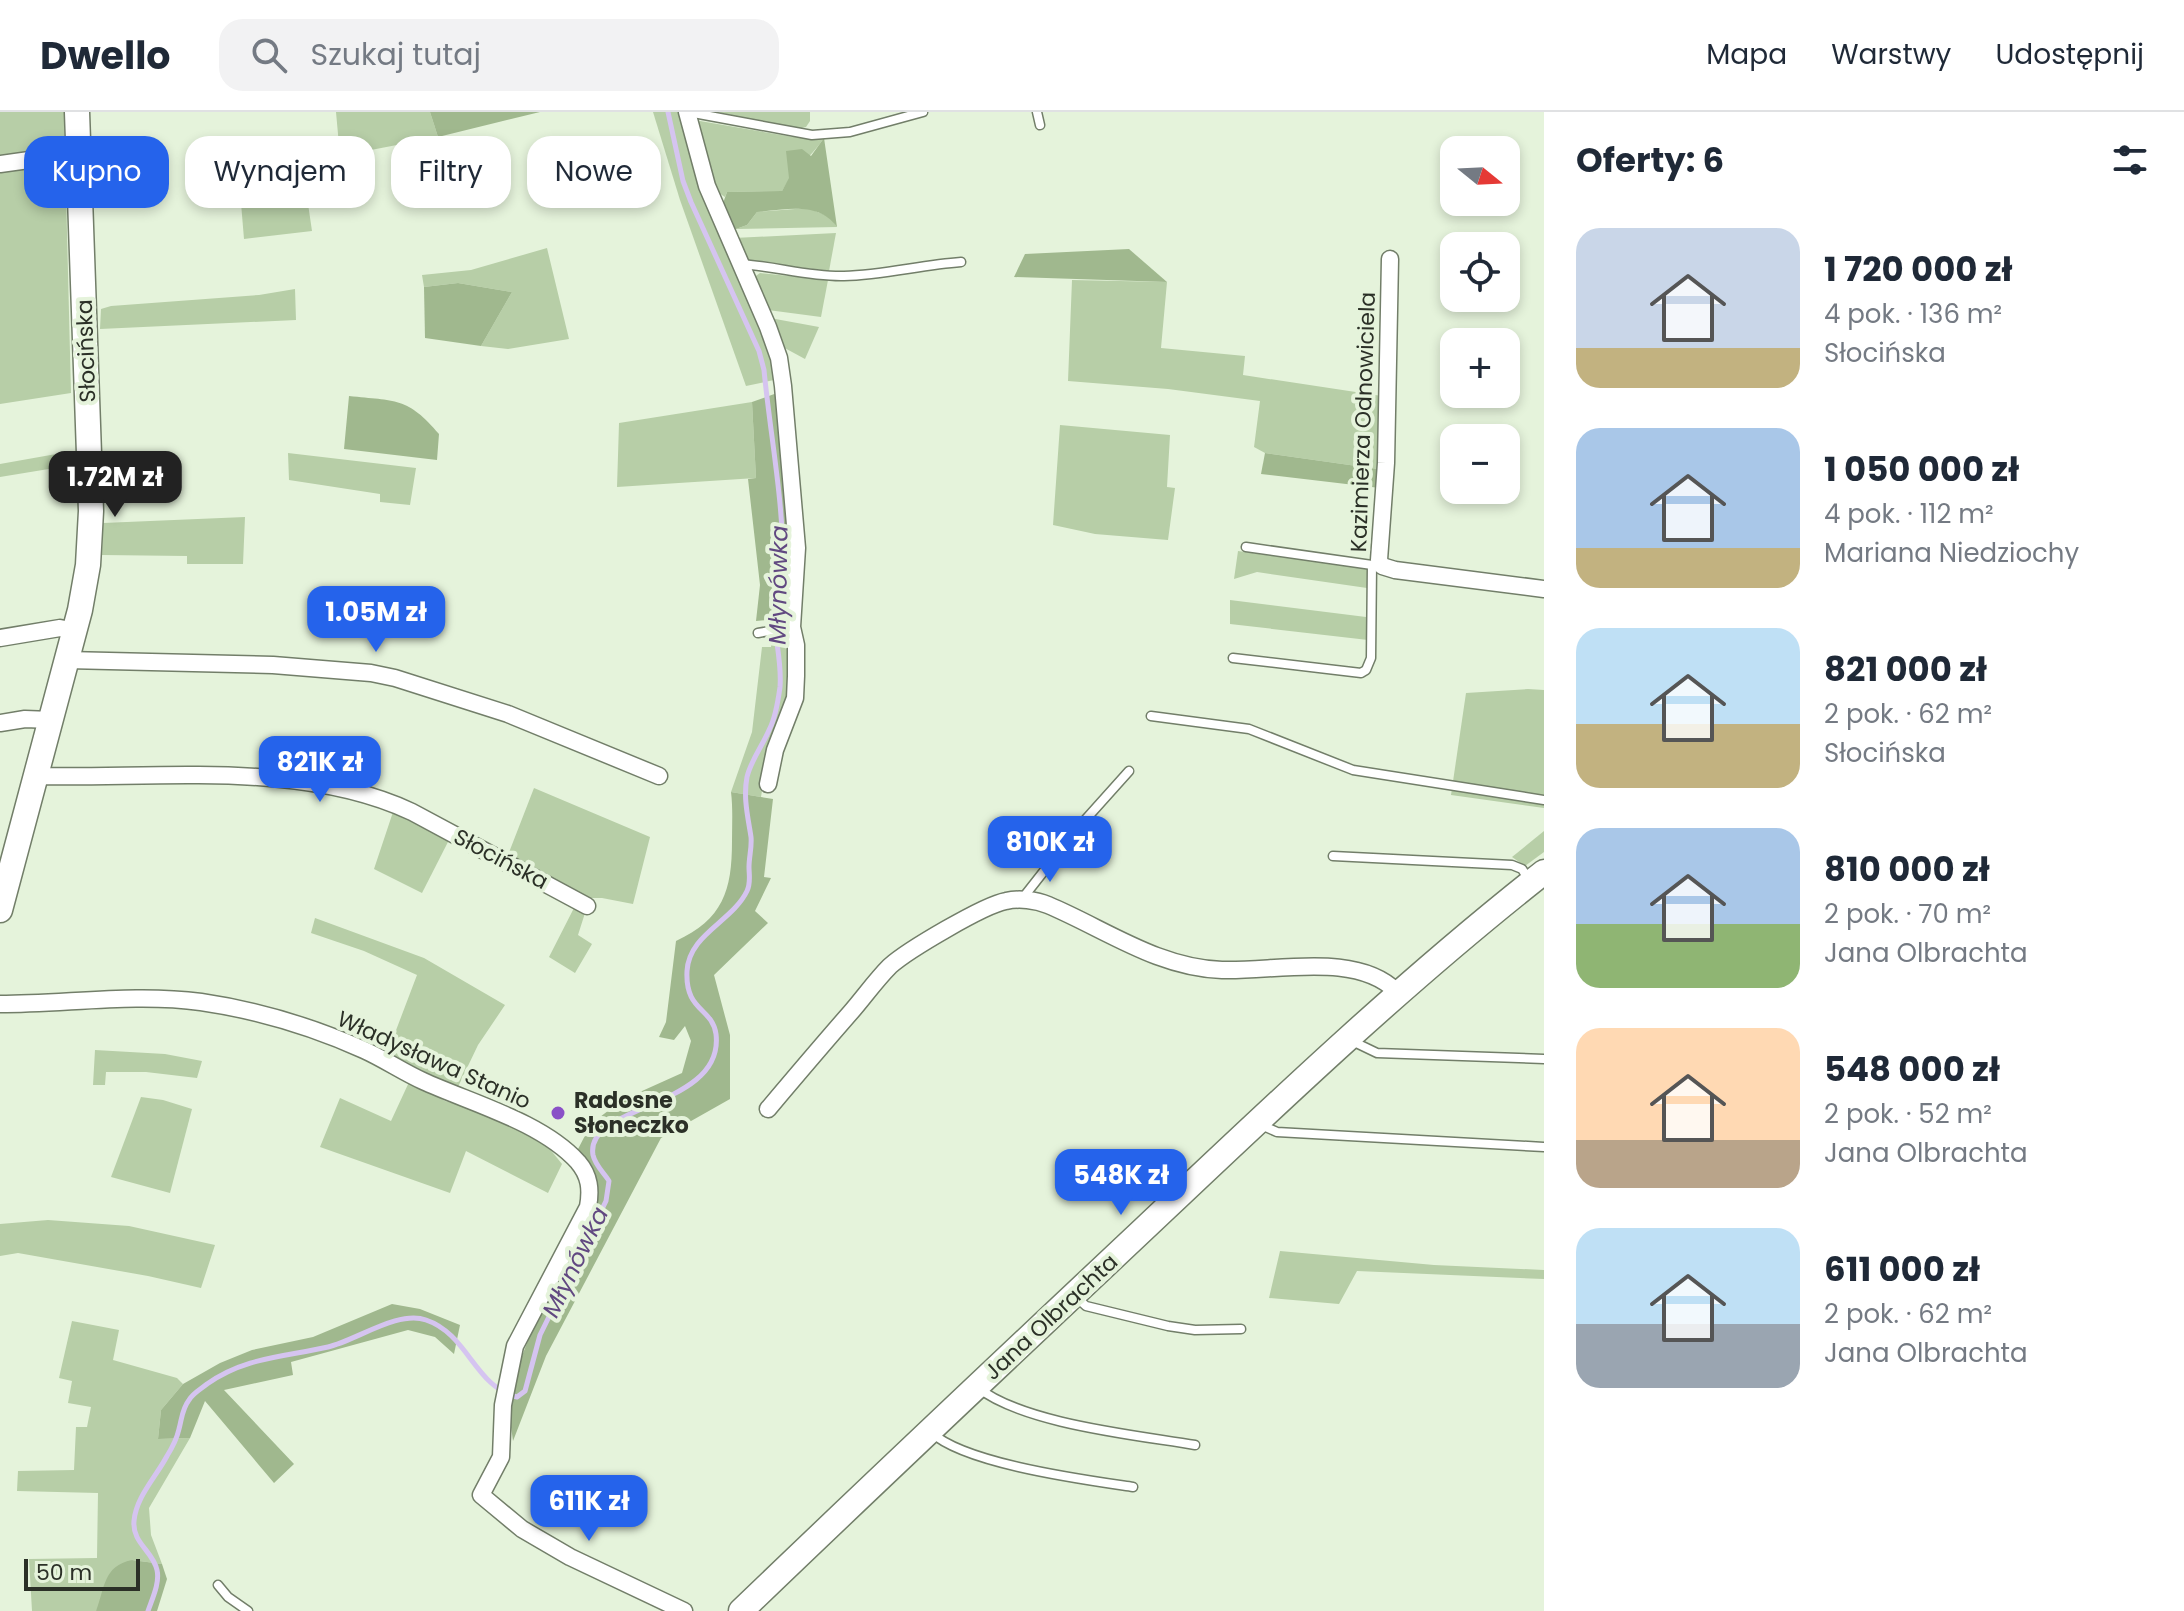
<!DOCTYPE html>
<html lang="pl">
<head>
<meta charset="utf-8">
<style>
	body { margin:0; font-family:Poppins,sans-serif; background:#f2f2f3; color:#1f2937; height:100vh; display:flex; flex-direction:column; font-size:30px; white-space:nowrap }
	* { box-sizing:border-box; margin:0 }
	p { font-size:26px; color:#747a83 }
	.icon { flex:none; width:44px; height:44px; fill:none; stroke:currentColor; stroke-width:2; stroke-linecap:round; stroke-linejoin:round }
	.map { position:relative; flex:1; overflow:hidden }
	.sheet { display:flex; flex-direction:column; background:#fff; width:640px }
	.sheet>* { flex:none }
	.hud { position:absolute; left:24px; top:24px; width:760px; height:72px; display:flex; gap:16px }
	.needle { width:52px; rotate:108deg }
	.controls { position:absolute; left:1440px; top:24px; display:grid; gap:16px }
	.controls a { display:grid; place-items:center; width:80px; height:80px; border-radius:16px; background:#fff; box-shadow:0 4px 12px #0003; font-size:40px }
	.scale { position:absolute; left:24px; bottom:20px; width:116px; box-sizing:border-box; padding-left:8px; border:4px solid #2b3027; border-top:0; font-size:22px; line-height:28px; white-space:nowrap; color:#2b3027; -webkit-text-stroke:6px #e5f3db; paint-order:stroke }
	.price { position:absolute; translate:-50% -68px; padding:0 18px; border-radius:16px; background:#2563eb; color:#fff; font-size:26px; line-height:52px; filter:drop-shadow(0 2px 4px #0008) }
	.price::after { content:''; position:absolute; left:50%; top:48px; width:24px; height:18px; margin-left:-12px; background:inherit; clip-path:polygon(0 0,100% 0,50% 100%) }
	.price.on { background:#222; color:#fff }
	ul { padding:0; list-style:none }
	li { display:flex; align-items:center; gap:24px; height:200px; padding:0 32px }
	li span { display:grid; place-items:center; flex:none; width:224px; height:160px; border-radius:24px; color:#555 }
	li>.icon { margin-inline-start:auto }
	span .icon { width:96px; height:96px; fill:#fffc; stroke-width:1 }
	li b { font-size:34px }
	h2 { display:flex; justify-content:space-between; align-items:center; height:96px; padding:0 32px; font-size:34px }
	.tag { padding:0 28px; border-radius:24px; background:#fff; box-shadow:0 4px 12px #0003; font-size:28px; line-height:72px }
	.tag.on { background:#2563eb; color:#fff }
	header { display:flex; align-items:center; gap:48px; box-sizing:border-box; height:112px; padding:0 40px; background:#fff; border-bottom:2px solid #e0e1e3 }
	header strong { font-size:38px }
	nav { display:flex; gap:44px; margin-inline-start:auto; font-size:28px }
	.search { width:560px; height:72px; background:#f2f2f3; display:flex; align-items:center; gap:20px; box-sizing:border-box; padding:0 28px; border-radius:24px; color:#747a83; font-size:30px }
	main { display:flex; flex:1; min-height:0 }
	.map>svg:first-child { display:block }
	.green { fill:#b7cea7 }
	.forest { fill:#a0b88e }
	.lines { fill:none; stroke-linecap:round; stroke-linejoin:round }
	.stream { stroke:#d5c4f0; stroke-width:5 }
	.lane-casing { stroke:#727e69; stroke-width:11 }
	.street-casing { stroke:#727e69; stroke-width:19 }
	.secondary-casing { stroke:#727e69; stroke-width:27 }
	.lane { stroke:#fff; stroke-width:8 }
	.street { stroke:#fff; stroke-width:16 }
	.secondary { stroke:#fff; stroke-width:24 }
	.poi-dot { fill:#8a50c7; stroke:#e5f3db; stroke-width:3 }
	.labels { text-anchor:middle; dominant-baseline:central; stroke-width:8; stroke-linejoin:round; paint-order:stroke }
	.street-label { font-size:22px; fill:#2b3027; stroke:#e5f3db }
	.poi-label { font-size:22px; font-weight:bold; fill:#2b3027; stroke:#e5f3db; text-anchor:start }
	.water-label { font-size:24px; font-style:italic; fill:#614881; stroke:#e5f3db }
</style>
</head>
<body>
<header>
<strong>Dwello</strong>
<div class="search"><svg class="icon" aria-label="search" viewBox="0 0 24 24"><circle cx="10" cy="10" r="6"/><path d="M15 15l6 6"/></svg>Szukaj tutaj</div>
<nav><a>Mapa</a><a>Warstwy</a><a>Udostępnij</a></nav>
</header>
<main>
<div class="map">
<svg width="1544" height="1499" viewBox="0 0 1544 1499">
	<rect width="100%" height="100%" fill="#e5f3db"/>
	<g class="green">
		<path d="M0,0h64l7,281 -71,11z"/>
		<path d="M336,0h94l8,25 -98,19z"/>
		<path d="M653,0h28l80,211 15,50 -2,7 -28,6 -66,-186z"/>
		<path d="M717,0h93v9l-4,6 -9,2z"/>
		<path d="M700,9l93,16 31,1c-13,19 -31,33 -42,53l-55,1 -2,5 -9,-6 -21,-67z"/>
		<path d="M307,85l5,34 -68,8 -3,-36z"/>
		<path d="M808,96l22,9 7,10 -101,2 11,-4 10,-13z"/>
		<path d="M836,121l-7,38 -79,-10 -8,-3 -8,-20z"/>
		<path d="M547,136l22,91 -61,10 -27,-3 31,-54 -54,-9 -34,4 -2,-12 49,-5z"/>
		<path d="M760,161l68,7 -7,37 -53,-7 -15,-32z"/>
		<path d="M1072,168l95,2 -6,66 84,8 -2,19 139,21 -4,73 -113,-16 -11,-6 6,-46 -92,-12 -100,-8z"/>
		<path d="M295,177l1,31 -196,9 1,-20 10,-3 148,-11z"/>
		<path d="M770,206l49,9 -14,32 -24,-13z"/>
		<path d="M752,290l4,76 -139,9 2,-64z"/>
		<path d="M1060,313l110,10 -3,52 8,1 -7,52 -73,-6 -42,-9z"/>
		<path d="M73,339v14l-73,12v-13z"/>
		<path d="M288,341l128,15 -6,37 -30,-3v-8l-91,-14z"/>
		<path d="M245,405l-2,47h-56v-8l-85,-1 1,-32z"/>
		<path d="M1238,439l131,18 -2,19 -110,-16 -23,7z"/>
		<path d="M1230,488l136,17 2,23 -138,-16z"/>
		<path d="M789,525v62l-22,61 -6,37 -30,-5 21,-60 10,-85h9l1,-9z"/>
		<path d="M1528,577l16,1v118l-93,-13 15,-102z"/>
		<path d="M534,676l116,49 -17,67 -31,-6h-14l-80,-43z"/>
		<path d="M393,700l57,26 -28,55 -48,-24z"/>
		<path d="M1544,719v21l-19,14 -13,-9z"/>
		<path d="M575,794l10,7 -7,22 14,9 -17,29 -26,-16z"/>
		<path d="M315,806l109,40 81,47 -27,40 -21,44 -70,-35 30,-79 -53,-24 -53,-18z"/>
		<path d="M95,938l70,4 37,7 -5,17 -51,-6h-40l-1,13h-12z"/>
		<path d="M410,968l35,21 34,10 36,15 34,22 13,16 -14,29 -82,-42 -16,42 -130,-46 20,-49 51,23z"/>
		<path d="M141,985l22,3 29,9 -22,84 -59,-16z"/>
		<path d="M48,1108l81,6 86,19 -14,43 -53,-12 -130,-23 -18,3v-32z"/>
		<path d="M1280,1139l154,14 110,5v9l-187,-8 -18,33 -70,-6z"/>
		<path d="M72,1209l47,9 -6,30 64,18 6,6 -22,26 -3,29 32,-1 -41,70 2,27 11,29 -30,-4 -36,51h-64l-3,-52 68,-1 1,-65 -81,-2 1,-20 56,-1 2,-43h11l4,-20 -23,-4 4,-22 -13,-3z"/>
	</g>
	<g class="forest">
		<path d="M430,0h110l-102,25z"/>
		<path d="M824,26l13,89c-19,-26 -51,-17 -80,-15l-10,13 -11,4 -6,-3 -8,-20 5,-14 55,-1 7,-13 -3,-27 16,-2 9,7z"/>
		<path d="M1129,137l38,33 -153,-5 11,-23z"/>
		<path d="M458,171l54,9 -31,54 -56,-8 -1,-51z"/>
		<path d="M777,281l13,158 -5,67 -29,3 4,-36 -12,-106 8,-1 -4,-76z"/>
		<path d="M349,284c46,5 59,1 90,38l-2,26 -93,-11z"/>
		<path d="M1265,341l113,16 2,19 -119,-14z"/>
		<path d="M731,680l42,7 -9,78 7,1 -16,33 13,12 -54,52 16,60v64l-69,39 -115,218 -33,85c-1,-10 -4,-21 -3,-31 6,-73 55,-132 83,-198l-16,-61 14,-27 31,-24 60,-27 9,-32 -6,-15 -11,14 -15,-3 7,-15 10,-81c47,-22 56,-50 56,-100 0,-16 1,-33 -1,-49z"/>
		<path d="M392,1192l28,5 40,16 -6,29 -19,-17 -27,-7 -117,32 2,13 -69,15 70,74 -20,19 -69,-82 -15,37 -32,1 3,-29 22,-26 37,-21 32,-13 61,-13z"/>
		<path d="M132,1448l30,4 5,15 -10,32h-61c9,-23 7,-45 36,-51z"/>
	</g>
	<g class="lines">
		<path class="stream" d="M148,1499c4,-12 12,-28 9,-41 -4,-19 -25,-27 -23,-49 2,-24 22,-44 33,-65 5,-8 10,-18 12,-27 3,-11 3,-20 10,-29 4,-7 12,-11 18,-16 38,-27 77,-27 121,-37 29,-7 70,-37 98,-27 42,14 49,67 91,77l8,-6 15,-56 66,-134 3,-20c-5,-8 -14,-16 -16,-26 -9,-51 132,-47 123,-121 -4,-27 -31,-22 -29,-63 2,-37 45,-49 60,-80 4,-8 2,-16 2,-24 0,-10 3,-20 2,-30 -3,-20 -8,-39 -4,-60 4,-17 16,-32 23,-49 6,-12 8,-27 10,-41 2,-25 -5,-47 -6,-72 0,-18 9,-34 9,-53 0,-64 -13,-129 -19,-192l-5,-19 -68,-149 -8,-21 -15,-69"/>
		<g class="lane-casing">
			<g id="lane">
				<path d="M688,0l124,23 38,-3 73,-20"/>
				<path d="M1037,0l3,13"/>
				<path d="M740,152c35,2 69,13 104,12 39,-1 77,-11 117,-14"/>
				<path d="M1246,435l126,18"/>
				<path d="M758,521l34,-6"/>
				<path d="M1233,546l128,15 5,-3 5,-12 1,-93 9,-1"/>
				<path d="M1151,604l98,13 104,41 191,30"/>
				<path d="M1333,744l179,9 10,4 7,11"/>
				<path d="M1022,787l55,-70 52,-58"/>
				<path d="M1352,929l25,12 167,6"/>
				<path d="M1259,1012l18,8 267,15"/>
				<path d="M1076,1185l10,9 82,20 27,4 46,-1"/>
				<path d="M977,1275c46,37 159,48 218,58"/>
				<path d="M931,1320c33,32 155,48 202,55"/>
				<path d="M218,1473l10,12 20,14"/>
			</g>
		</g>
		<g class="street-casing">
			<g id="street">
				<path d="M687,0l20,74 61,141 11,31 4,28 14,162 -5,79 4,18v31l-1,22 -20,52 -7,34"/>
				<path d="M0,52l79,-11"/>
				<path d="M1390,147l-4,204 -7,97 3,6 13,4 149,19"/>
				<path d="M0,526l60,-10 15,3"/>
				<path d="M67,548l206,5 98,8 24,5 113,36 151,62"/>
				<path d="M0,611l25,-4 26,1"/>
				<path d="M36,664c120,3 266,-16 376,36l175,94"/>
				<path d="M0,892c66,0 135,-11 201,-2 54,8 112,25 163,48 20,9 39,22 59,31 48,22 119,41 155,81 12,14 13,28 10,45l-73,139 -12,59 -2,52 -20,38 41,34 48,28 114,54"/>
				<path d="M768,997c27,-32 55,-65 83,-97 13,-15 25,-32 39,-46 18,-16 94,-61 116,-65 13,-3 30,-1 42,4 57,24 110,63 174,65 52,2 135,-19 175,22"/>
			</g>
		</g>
		<g class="secondary-casing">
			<g id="secondary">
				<path d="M0,798l80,-300 8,-45 3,-54 -14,-399"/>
				<path d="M741,1499c134,-129 270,-257 405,-384 129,-122 258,-245 398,-355"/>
			</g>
		</g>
		<use href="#lane" class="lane"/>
		<use href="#street" class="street"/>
		<use href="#secondary" class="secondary"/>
	</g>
	<circle class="poi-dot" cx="558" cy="1001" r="8"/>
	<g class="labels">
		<g class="street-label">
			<text transform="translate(86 239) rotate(-92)">Słocińska</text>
			<text transform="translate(1363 310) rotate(-88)">Kazimierza Odnowiciela</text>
			<text transform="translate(501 747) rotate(28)">Słocińska</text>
			<text transform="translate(434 948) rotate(24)">Władysława Stanio</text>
			<text transform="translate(1051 1205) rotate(-43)">Jana Olbrachta</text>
		</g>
		<g class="poi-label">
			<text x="574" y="988">Radosne<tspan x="574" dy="25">Słoneczko</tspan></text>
		</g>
		<g class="water-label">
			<text transform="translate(778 473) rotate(-89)">Młynówka</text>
			<text transform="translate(575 1150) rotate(-64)">Młynówka</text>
		</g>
	</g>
</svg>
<div class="controls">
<a><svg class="needle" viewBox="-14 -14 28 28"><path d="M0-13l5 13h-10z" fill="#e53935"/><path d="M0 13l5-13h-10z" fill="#747a83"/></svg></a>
<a><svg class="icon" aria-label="locate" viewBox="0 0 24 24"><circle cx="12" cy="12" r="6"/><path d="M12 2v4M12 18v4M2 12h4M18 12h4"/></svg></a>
<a>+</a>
<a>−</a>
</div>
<div class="scale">50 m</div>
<b class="price on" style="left:115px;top:407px">1.72M zł</b>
<b class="price" style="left:376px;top:542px">1.05M zł</b>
<b class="price" style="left:320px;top:692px">821K zł</b>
<b class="price" style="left:1050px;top:772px">810K zł</b>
<b class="price" style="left:1121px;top:1105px">548K zł</b>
<b class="price" style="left:589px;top:1431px">611K zł</b>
<div class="hud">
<a class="tag on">Kupno</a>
<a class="tag">Wynajem</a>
<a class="tag">Filtry</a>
<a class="tag">Nowe</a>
</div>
</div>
<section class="sheet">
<h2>Oferty: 6<svg class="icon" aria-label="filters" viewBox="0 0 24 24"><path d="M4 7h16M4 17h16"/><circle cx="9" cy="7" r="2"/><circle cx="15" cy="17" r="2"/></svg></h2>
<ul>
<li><span style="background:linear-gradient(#c9d6e8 75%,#c2b280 0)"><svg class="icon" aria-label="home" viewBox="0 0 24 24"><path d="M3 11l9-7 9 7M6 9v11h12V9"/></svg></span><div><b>1 720 000 zł</b><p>4 pok. · 136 m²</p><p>Słocińska</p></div></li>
<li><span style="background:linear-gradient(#a9c7e8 75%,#c2b280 0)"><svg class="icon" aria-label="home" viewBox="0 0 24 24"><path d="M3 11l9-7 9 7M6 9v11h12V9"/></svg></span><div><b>1 050 000 zł</b><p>4 pok. · 112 m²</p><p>Mariana Niedziochy</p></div></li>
<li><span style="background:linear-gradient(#bfe0f5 60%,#c2b280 0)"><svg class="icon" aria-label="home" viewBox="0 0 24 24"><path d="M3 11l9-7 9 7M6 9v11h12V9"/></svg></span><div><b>821 000 zł</b><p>2 pok. · 62 m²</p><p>Słocińska</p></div></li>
<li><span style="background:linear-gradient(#a9c7e8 60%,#8fb573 0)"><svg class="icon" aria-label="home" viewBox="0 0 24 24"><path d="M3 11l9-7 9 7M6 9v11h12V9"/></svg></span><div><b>810 000 zł</b><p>2 pok. · 70 m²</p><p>Jana Olbrachta</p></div></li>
<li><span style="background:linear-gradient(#ffd9b3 70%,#b9a48a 0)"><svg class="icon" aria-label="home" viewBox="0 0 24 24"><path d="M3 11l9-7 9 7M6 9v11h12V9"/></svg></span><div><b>548 000 zł</b><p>2 pok. · 52 m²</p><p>Jana Olbrachta</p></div></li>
<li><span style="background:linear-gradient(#bfe0f5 60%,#9aa5b1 0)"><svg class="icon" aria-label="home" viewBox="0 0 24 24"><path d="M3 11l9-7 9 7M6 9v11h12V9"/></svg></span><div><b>611 000 zł</b><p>2 pok. · 62 m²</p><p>Jana Olbrachta</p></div></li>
</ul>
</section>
</main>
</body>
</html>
